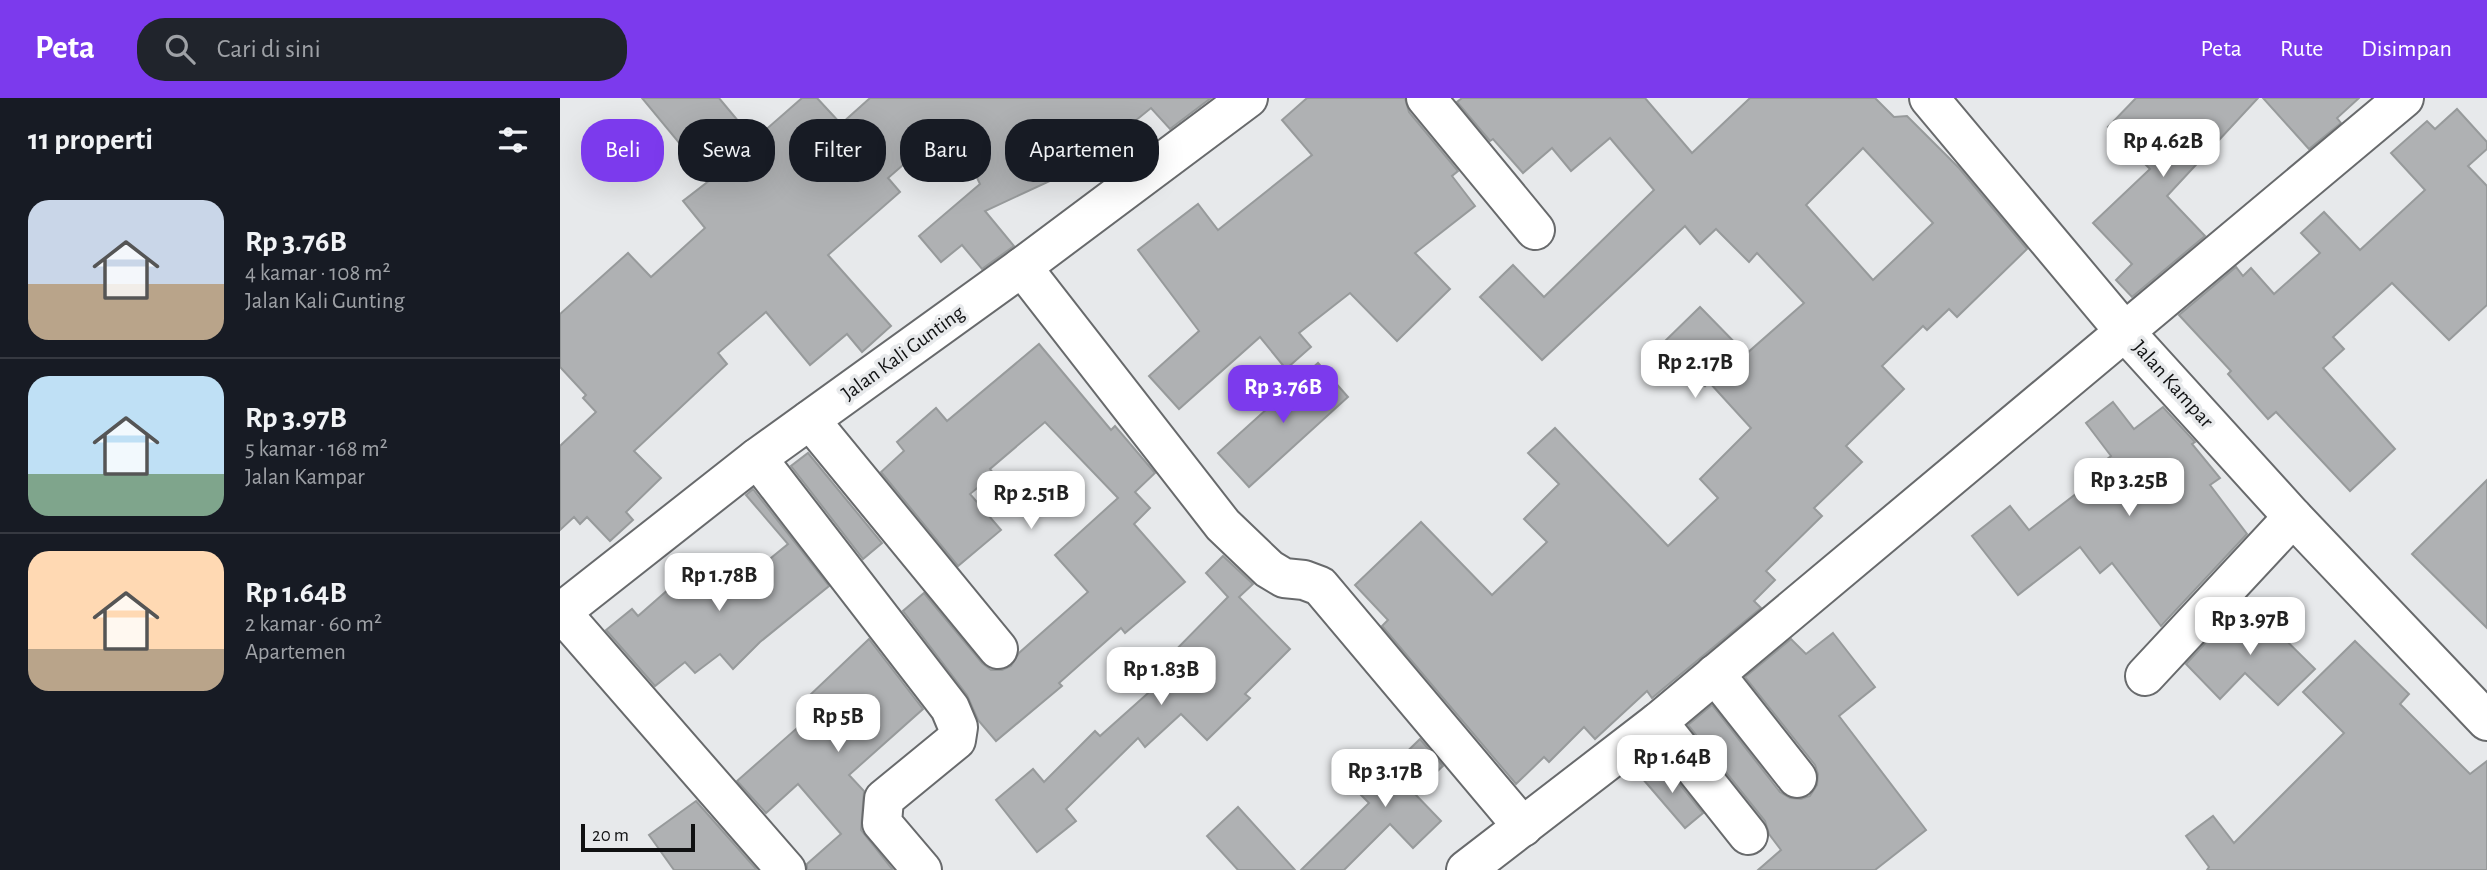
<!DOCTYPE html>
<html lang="id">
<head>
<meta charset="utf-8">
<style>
	body { margin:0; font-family:"Alegreya Sans",sans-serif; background:#20242c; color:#f1f3f6; height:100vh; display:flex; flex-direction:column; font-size:26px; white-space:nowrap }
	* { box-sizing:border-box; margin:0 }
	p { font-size:23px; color:#9ea1a6 }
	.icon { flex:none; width:38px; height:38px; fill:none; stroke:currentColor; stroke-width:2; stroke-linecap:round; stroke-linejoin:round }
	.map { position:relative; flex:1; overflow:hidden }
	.side { display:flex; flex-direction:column; background:#171b24; width:560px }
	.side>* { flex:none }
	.top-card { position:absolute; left:21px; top:21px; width:665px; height:63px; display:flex; gap:14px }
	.scale { position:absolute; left:21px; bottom:18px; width:114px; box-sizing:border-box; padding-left:7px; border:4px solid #101112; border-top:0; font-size:19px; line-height:24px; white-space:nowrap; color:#101112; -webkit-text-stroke:5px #e7e9eb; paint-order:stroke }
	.price { position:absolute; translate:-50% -60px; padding:0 16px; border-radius:14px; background:#fff; color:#222; font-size:23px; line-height:46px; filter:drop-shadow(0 2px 4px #0008) }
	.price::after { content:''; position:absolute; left:50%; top:42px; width:21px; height:16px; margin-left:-10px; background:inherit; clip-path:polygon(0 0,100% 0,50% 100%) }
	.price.selected { background:#7c3aed; color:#fff }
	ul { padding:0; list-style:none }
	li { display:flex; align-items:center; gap:21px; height:175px; padding:0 28px }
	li+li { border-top:2px solid #363941 }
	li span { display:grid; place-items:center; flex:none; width:196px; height:140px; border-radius:21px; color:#555 }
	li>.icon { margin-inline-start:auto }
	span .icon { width:84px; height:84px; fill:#fffc; stroke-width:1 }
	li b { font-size:30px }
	h2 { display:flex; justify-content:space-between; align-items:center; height:84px; padding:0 28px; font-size:30px }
	.chip { padding:0 24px; border-radius:28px; background:#171b24; box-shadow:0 7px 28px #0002; font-size:24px; line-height:63px }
	.chip.selected { background:#7c3aed; color:#fff }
	header { display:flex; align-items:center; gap:42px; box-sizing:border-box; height:98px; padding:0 35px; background:#7c3aed; color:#fff }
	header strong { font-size:33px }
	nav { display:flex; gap:38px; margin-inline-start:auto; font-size:24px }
	.search { width:490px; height:63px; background:#20242c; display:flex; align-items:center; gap:18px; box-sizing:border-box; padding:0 24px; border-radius:28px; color:#9ea1a6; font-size:26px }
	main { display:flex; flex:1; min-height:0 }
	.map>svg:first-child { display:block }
	.building { fill:#afb1b3; stroke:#979a9b; stroke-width:2; fill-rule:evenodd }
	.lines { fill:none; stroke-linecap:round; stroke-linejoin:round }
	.minor-casing { stroke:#686a6c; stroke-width:42 }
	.minor { stroke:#fff; stroke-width:38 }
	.labels { text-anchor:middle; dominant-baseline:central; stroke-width:7; stroke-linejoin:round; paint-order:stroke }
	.street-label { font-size:21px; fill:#101112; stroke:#e7e9eb }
</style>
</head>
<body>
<header>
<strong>Peta</strong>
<div class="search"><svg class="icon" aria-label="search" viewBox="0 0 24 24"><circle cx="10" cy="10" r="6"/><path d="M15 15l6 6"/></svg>Cari di sini</div>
<nav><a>Peta</a><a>Rute</a><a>Disimpan</a></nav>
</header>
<main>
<section class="side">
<h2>11 properti<svg class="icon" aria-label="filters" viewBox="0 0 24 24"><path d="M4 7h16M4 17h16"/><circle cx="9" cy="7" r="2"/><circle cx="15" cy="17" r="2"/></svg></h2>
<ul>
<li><span style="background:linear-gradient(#c9d6e8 60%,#b9a48a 0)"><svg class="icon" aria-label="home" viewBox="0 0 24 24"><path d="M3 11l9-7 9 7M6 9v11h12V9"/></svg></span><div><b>Rp 3.76B</b><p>4 kamar · 108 m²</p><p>Jalan Kali Gunting</p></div></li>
<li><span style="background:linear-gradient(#bfe0f5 70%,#7fa58c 0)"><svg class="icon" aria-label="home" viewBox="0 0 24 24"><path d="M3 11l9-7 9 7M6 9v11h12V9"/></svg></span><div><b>Rp 3.97B</b><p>5 kamar · 168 m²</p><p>Jalan Kampar</p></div></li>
<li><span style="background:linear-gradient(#ffd9b3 70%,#b9a48a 0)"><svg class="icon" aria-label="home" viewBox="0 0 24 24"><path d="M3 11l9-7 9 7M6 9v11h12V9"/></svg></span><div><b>Rp 1.64B</b><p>2 kamar · 60 m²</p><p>Apartemen</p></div></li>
</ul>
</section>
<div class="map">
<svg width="1927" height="772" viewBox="0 0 1927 772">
	<rect width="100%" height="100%" fill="#e7e9eb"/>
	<g class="building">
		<path d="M82,0h77l35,42 48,-42h15l24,26 29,-26h341l-41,31 -19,-21 -75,61 -91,42 29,35 -32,23 -20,-24 -21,17 -22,-26 61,-52 -29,-61 -63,55 12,14 -72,63 63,71 -29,26 -15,-18 -37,31 -44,-53 -48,41 9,11 -93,87 27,27 -35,34 7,8 -23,21 -23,-24 -7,7 -6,-7 -14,13v-84l36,-34 -13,-14 3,-3 -26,-28v-53l68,-61 23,24 54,-49 -22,-27 27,-21z"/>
		<path d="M747,0h98l4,14 49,59 -6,5 23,30 -60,47 35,36 -53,52 -47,-48 -51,40 12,14 -25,22 -26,-32 -81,72 -30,-33 50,-45 -61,-81 60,-46 20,26 94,-75 -30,-35z"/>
		<path d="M902,0h183l47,55 58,-55h125l19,19 13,-1 52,52 68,81 -70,68 -8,-8 -22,21 -4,-4 -41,40 22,23 -58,57 16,16 -48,46 8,8 -56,55 9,9 -21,21 7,7 -109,90 -5,-7 -52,48 -11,-12 -35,35 -5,-5 -28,27 -134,-158 6,-6 -33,-35 66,-63 71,73 55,-53 -23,-23 35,-35 -31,-31 27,-25 113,118 50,-48 -18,-19 51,-51 -42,-46 -4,4 -42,-43 37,-36 46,47 58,-51 -47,-50 -8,9 -33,-33 -16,15 -15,-18 -143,134 -62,-63 33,-32 31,32 110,-107 -44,-52 -39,33 -19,-23 -29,25 -30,-34 -3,2 -33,-39zM1303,50l70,75 -60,57 -67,-75z"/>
		<path d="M1576,0h122l-91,98 38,40 -73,61 -16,-17 16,-16 -39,-41 57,-54 -42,-42z"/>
		<path d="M1703,0h96l-22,20 4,5 -32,26z"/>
		<path d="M1897,11l30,33v7l-19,17 19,20v119l-38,35 -57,-57 -59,54 11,12 -21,19 72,81 -45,42 -74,-79 -8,7 -40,-45 3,-3 -52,-56 57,-48 7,9 8,-8 23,26 46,-41 -19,-20 23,-21 36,38 65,-60 -34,-37 36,-32 8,8z"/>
		<path d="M479,246l72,86 4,-4 40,47 -20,19 15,16 -16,16 51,58 -60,51 -4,-5 -62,55 3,3 -66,55 -18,-21 -11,-25 -64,-84 21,-18 58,70 9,7h11l9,-4 8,-13 69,-61 -33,-37 63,-57 -73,-76 -55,47 4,5 -24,20 31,36 -43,36 -77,-94 23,-21 -7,-9 39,-34 11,13z"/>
		<path d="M758,265l30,34 -99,90 -31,-34z"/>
		<path d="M1553,304l21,27 29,-22 32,35 -3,2 28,34 -10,7 37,49 -86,92 -49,-63 -12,10 -20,-26 -62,48 -46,-59 38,-30 19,24 74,-57 -5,-7 13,-10 -25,-33z"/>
		<path d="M248,355l74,90 -19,16 -72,-93z"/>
		<path d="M1927,382v148l-75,-74z"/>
		<path d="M193,391l76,97 -69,56 -27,27 -13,-15 -25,19 -10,-11 -30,24 -49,-56 26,-21 6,7 56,-49 28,31 66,-54 -42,-49z"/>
		<path d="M663,458l30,28 -14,13 51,52 -45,45 5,4 -43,42 -26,-26 -36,33 -7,-9 -72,71 10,12 -39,31 -41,-52 37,-31 11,13 51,-51 5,5 65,-58 -8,-9 71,-72 -22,-24z"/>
		<path d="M1685,502l70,69 -37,36 -33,-32 -25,26 -34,-35z"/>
		<path d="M1273,535l42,54 -36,29 87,114 -51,40h-117l23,-20 -12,-16 -4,-13 -77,-96 24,-20 68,87 10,6 11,1 9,-3 7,-11 1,-11 -3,-9 -70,-88 46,-38 15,15z"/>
		<path d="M309,541l54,70 -74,66 15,16 -3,39 32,40h-86v-6l34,-30 -43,-50 -32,29 -29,-32 84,-74 -11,-12z"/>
		<path d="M1795,543l54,53 -9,10 70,70 17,-13v109h-280l2,-3 -23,-31 27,-20 21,27 110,-110 -41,-41z"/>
		<path d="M860,641l23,27 -29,27 27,28 -28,27 -23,-24 -46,46h-43l68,-67 -15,-15 28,-28 7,9z"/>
		<path d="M1101,663l42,52 -18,15 -43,-50z"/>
		<path d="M136,703l61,69h-83l-25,-35z"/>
		<path d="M678,709l57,63h-57l-31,-34z"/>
	</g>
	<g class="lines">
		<g class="minor-casing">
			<g id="minor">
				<path d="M866,0l109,132"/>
				<path d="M1369,0l196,234 168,185 194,204"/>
				<path d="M462,169l201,258 46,44 15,9 20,2 16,6 203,241"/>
				<path d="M250,322l188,229"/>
				<path d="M197,360l193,250 8,19 -2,13 -72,59 -2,24 40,47"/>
				<path d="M1,514l225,258"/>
				<path d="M0,515l197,-155 265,-191 226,-169"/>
				<path d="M1155,576l82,104"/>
				<path d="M1585,578l148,-159"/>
				<path d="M1098,624l90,113"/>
				<path d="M906,772l192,-148 746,-624"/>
			</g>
		</g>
		<use href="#minor" class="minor"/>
	</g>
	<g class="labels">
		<g class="street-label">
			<text transform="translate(343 255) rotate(-36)">Jalan Kali Gunting</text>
			<text transform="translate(1613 286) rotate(48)">Jalan Kampar</text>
		</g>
	</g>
</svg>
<div class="scale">20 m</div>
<b class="price" style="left:1603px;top:81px">Rp 4.62B</b>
<b class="price" style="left:1135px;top:302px">Rp 2.17B</b>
<b class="price selected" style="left:723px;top:327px">Rp 3.76B</b>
<b class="price" style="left:1569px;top:420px">Rp 3.25B</b>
<b class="price" style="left:471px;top:433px">Rp 2.51B</b>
<b class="price" style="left:159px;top:515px">Rp 1.78B</b>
<b class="price" style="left:1690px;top:559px">Rp 3.97B</b>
<b class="price" style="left:601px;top:609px">Rp 1.83B</b>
<b class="price" style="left:278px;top:656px">Rp 5B</b>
<b class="price" style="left:1112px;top:697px">Rp 1.64B</b>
<b class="price" style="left:825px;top:711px">Rp 3.17B</b>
<div class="top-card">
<a class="chip selected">Beli</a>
<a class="chip">Sewa</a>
<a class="chip">Filter</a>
<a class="chip">Baru</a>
<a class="chip">Apartemen</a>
</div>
</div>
</main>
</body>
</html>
